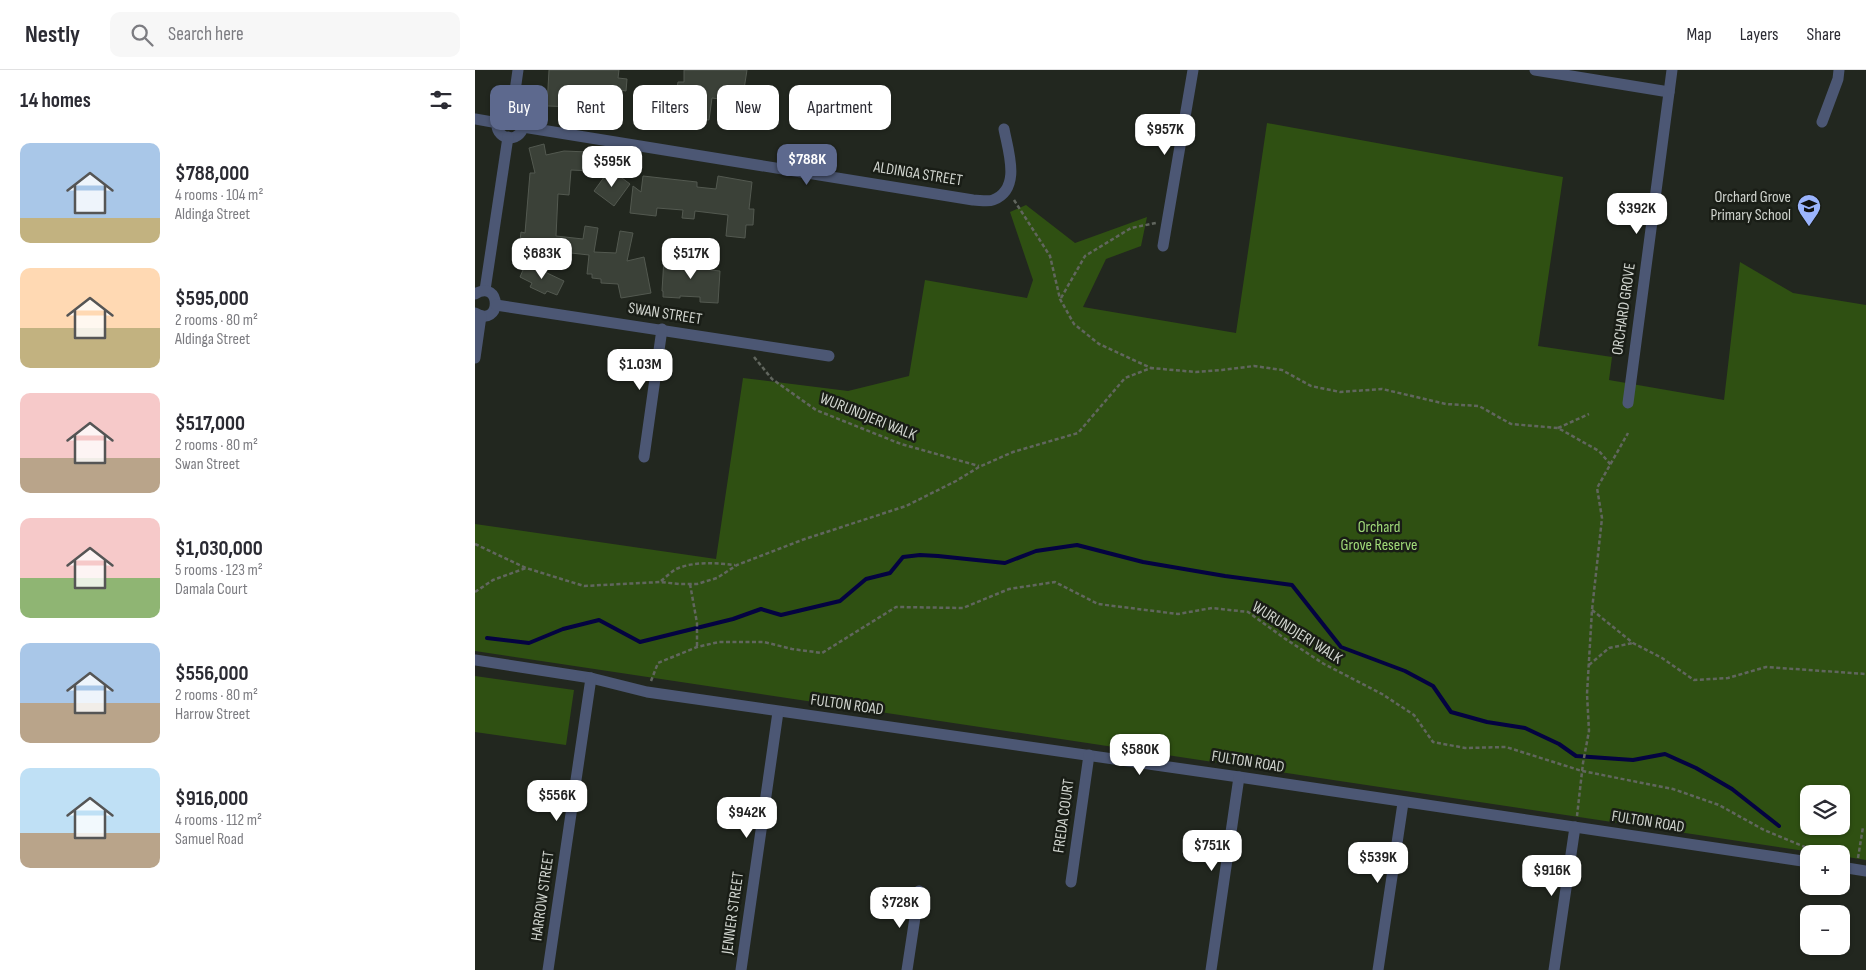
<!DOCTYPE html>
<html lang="en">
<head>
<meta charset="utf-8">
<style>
	body { margin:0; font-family:"Sofia Sans Condensed",sans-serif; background:#f7f7f7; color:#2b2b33; height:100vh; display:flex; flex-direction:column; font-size:19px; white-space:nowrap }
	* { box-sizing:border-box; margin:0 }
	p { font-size:16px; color:#7c7c81 }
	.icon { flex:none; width:28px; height:28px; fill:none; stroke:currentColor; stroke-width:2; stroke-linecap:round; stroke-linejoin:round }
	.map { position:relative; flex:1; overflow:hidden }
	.drawer { display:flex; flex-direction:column; background:#fff; width:475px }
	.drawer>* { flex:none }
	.guide { position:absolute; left:15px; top:15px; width:475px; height:45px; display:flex; gap:10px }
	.fabs { position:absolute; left:1325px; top:715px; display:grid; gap:10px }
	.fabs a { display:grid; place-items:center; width:50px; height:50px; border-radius:10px; background:#fff; box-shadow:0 1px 4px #0004; font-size:25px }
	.price { position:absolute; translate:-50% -42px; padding:0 11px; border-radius:10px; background:#fff; color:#222; font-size:16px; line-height:32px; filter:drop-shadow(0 1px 2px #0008) }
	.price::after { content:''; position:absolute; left:50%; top:30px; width:15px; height:11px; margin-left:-8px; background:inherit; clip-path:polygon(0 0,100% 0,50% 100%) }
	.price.active { background:#5d698e; color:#fff }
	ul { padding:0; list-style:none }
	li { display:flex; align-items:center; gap:15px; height:125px; padding:0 20px }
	li span { display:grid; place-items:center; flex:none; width:140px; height:100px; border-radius:10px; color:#555 }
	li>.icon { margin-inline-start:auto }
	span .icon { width:60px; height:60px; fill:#fffc; stroke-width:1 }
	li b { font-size:21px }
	h2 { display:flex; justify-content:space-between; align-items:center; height:60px; padding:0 20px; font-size:21px }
	.chip { padding:0 18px; border-radius:10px; background:#fff; box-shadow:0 1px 4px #0004; font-size:18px; line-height:45px }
	.chip.active { background:#5d698e; color:#fff }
	header { display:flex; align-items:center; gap:30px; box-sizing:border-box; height:70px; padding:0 25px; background:#fff; border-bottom:1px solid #e1e1e2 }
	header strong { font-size:24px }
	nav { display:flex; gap:28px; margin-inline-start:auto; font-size:18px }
	.search { width:350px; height:45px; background:#f7f7f7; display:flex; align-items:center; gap:12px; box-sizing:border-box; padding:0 18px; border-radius:10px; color:#7c7c81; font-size:19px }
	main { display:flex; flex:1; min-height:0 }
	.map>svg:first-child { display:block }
	.green { fill:#2f5012; fill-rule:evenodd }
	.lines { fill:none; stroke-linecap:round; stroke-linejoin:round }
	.stream { stroke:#040341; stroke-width:4 }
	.building { fill:#3b4138; stroke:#535950 }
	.path { stroke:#61665e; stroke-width:2.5; stroke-dasharray:4 2.5; stroke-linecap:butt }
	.street { stroke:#4c5774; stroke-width:11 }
	.labels { text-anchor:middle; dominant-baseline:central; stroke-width:5; stroke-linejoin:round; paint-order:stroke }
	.street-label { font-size:16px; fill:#d0d4ce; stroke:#191d16 }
	.poi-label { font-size:16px; fill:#d0d4ce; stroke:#191d16; text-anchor:end }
	.park-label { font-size:16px; fill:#a0da79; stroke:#191d16 }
</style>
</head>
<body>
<header>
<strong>Nestly</strong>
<div class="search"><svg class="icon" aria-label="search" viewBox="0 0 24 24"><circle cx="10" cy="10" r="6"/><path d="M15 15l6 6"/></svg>Search here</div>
<nav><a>Map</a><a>Layers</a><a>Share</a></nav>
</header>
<main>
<section class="drawer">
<h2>14 homes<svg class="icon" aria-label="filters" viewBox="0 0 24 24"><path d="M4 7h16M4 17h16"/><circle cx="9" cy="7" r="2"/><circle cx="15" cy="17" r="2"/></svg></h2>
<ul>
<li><span style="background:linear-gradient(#a9c7e8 75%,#c2b280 0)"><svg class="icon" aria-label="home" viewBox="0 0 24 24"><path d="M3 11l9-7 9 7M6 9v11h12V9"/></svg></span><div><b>$788,000</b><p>4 rooms · 104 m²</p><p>Aldinga Street</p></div></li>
<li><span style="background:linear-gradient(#ffd9b3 60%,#c2b280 0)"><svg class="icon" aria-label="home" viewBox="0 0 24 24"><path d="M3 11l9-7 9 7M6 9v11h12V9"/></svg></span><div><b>$595,000</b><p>2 rooms · 80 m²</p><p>Aldinga Street</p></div></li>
<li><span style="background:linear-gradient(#f6c9c9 65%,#b9a48a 0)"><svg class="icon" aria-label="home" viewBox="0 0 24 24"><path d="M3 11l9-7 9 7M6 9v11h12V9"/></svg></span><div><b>$517,000</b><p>2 rooms · 80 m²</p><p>Swan Street</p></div></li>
<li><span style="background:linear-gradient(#f6c9c9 60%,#8fb573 0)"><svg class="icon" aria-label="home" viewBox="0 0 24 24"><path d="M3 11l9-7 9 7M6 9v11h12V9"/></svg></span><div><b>$1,030,000</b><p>5 rooms · 123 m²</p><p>Damala Court</p></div></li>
<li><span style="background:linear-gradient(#a9c7e8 60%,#b9a48a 0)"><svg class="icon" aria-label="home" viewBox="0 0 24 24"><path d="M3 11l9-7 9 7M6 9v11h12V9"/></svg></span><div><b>$556,000</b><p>2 rooms · 80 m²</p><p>Harrow Street</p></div></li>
<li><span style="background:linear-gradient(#bfe0f5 65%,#b9a48a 0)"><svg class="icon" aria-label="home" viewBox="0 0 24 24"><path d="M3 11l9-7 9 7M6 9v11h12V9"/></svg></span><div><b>$916,000</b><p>4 rooms · 112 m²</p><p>Samuel Road</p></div></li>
</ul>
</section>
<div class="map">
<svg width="1391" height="900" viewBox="0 0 1391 900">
	<rect width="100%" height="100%" fill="#22271f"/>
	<g class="green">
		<path d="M792,53l296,54 -25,169 74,11 -3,23 115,20 16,-138 53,31 73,12v555l-25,-4v-2h-16l-1350,-203v-127l241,35 27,-181 105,13 61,-15 16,-96 102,18 6,-18 -23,-68 16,-7 49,38 72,-26 -6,29 -35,13 -23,48 153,26zM1334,724h32v32h-32z"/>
		<path d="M0,606l99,14 -8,55 -91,-13z"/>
	</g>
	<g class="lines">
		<path class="stream" d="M12,568l42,5 34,-14 36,-9 41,22 93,-23 28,-10 20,6 59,-14 26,-22 24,-6 13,-16 17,-2 18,1 67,7 31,-12 41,-6 66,17 82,14 67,9 49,62 64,24 28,15 18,26 36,10 38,6 34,16 17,12 57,4 32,-6 31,14 36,21 47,37"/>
	</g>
	<g class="building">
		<path d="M74,0h70l-1,8 9,1 -1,12 -6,-1 -1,12 -15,-2 -1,14 -26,-1v-6l-30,-1z"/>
		<path d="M209,0h63l-5,32 -30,-4 -3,22 -65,-7 2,-27 31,3 1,-7h6z"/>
		<path d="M69,74l2,11 18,-4 24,1v6l5,1 -1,12 -21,-1 -2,25 -11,-1 -2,42 27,3 2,-13 13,2 -4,24 22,1 4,-22 13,2 -6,28 17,-4 7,36 -30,5 -3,-14 -17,-1v-4l-9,-1v-4h-5l2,-19 -54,-6 -1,12 -16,-2 3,-27 4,1 5,-60h5l-6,-25z"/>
		<path d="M135,99l20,15 -16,22 -20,-15z"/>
		<path d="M168,106l54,6v5l19,2 2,-13 34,6 -3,27h5l-1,16h-7l-1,13 -19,-2 2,-21 -33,-4 -1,8 -12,-1 1,-8 -26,-2 -1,8 -26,-3 3,-27 8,6z"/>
		<path d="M189,188l47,3v9l9,1 -2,32 -18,-1v-5l-20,-1v2l-17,-1v-6h-1z"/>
		<path d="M51,193l38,18 -7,14 -10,-4 -2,3 -15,-7 2,-4 -12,-6z"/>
	</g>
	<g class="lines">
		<g class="path">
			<path d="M539,130l36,56 10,43 14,25 25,20 52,24"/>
			<path d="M586,228l24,-42 46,-28 25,-5"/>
			<path d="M279,287l18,22 44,31 85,34 78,22"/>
			<path d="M1083,358l31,-14"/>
			<path d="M0,474l51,24 58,18 76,-4 19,2h18l20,-6 20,-13 65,-25 104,-34 50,-25 23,-14 34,-15 65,-19 47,-55 26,-10 45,4 26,-2 32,-4 28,4 29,16 29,6 42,-3 64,15 33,2 32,18 47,4 41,23 12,14"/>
			<path d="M186,511c5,-4 10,-9 15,-12 19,-8 40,-6 59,-4"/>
			<path d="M215,514l7,39v24"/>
			<path d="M0,522l18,-12 33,-12"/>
			<path d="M1117,540l41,33 29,15 32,22 34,-2 38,-11 100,7"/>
			<path d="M1114,595l20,-17 24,-5"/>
			<path d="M176,611l7,-18 39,-16 22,-5h45l28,7 30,4 74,-46 67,1 46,-19 46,-7 43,22 80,10 34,-6 36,4 36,26 40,26 58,30 32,21 19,27 32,6 41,-1 76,24 91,18 46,16 45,25 41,17 35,7"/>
			<path d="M1102,746l6,-53 6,-32 -2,-37 5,-84 10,-92 -5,-30 31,-55"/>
			<path d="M1383,788l5,-31"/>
		</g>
		<g class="street">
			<path d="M1060,0l134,22"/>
			<path d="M37,42l6,-42"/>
			<circle cx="35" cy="55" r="13"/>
			<path d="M0,49l23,4"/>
			<path d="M1347,52l16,-43 1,-9"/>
			<path d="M48,57l450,73c6,0 15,2 20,0 29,-11 15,-49 11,-71"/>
			<path d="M688,176l30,-176"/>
			<path d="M10,220l23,-153"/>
			<path d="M0,224c27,-16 27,35 0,19"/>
			<path d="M21,235l333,51"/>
			<path d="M0,288l6,-42"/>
			<path d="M1153,333l44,-333"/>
			<path d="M169,387l18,-128"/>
			<path d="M0,590l116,18 56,14 592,85 570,85"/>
			<path d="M1366,797l25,4"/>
			<path d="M596,812l18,-127"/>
			<path d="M73,900l43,-292"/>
			<path d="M266,900l37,-258"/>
			<path d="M432,900l12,-79"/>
			<path d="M736,900l28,-193"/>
			<path d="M903,900l25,-167"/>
			<path d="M1079,900l21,-143"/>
		</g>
	</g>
	<defs>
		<g id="school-pin" transform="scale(1.25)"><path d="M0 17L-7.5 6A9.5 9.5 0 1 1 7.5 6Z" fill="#9bb4fd" stroke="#191d16"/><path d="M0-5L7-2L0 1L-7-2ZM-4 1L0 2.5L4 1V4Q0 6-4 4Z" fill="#111"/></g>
	</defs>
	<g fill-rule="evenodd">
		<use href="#school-pin" x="1334" y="136"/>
	</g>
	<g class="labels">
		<g class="street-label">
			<text transform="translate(443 104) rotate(9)">ALDINGA STREET</text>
			<text transform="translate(1149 239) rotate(-82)">ORCHARD GROVE</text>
			<text transform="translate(190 244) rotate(9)">SWAN STREET</text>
			<text transform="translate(393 347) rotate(22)">WURUNDJERI WALK</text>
			<text transform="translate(822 563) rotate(32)">WURUNDJERI WALK</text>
			<text transform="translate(372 635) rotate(8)">FULTON ROAD</text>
			<text transform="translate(773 692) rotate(9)">FULTON ROAD</text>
			<text transform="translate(589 746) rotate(-82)">FREDA COURT</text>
			<text transform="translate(1173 752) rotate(9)">FULTON ROAD</text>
			<text transform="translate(68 826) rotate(-82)">HARROW STREET</text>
			<text transform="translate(258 843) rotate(-82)">JENNER STREET</text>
		</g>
		<g class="poi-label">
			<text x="1316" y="127">Orchard Grove<tspan x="1316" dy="18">Primary School</tspan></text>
		</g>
		<g class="park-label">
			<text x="904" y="457">Orchard<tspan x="904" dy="18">Grove Reserve</tspan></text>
		</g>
	</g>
</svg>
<div class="fabs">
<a><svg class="icon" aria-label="layers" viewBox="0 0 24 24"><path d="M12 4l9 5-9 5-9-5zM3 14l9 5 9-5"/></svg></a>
<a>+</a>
<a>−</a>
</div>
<b class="price" style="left:690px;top:86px">$957K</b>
<b class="price active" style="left:332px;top:116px">$788K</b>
<b class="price" style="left:137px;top:118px">$595K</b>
<b class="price" style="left:1162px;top:165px">$392K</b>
<b class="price" style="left:67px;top:210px">$683K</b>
<b class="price" style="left:216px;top:210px">$517K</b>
<b class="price" style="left:165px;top:321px">$1.03M</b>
<b class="price" style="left:665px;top:706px">$580K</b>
<b class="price" style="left:82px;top:752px">$556K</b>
<b class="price" style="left:272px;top:769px">$942K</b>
<b class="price" style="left:737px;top:802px">$751K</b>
<b class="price" style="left:903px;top:814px">$539K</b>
<b class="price" style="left:1077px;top:827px">$916K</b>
<b class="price" style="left:425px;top:859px">$728K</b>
<div class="guide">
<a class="chip active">Buy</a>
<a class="chip">Rent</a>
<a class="chip">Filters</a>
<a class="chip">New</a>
<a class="chip">Apartment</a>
</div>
</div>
</main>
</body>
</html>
